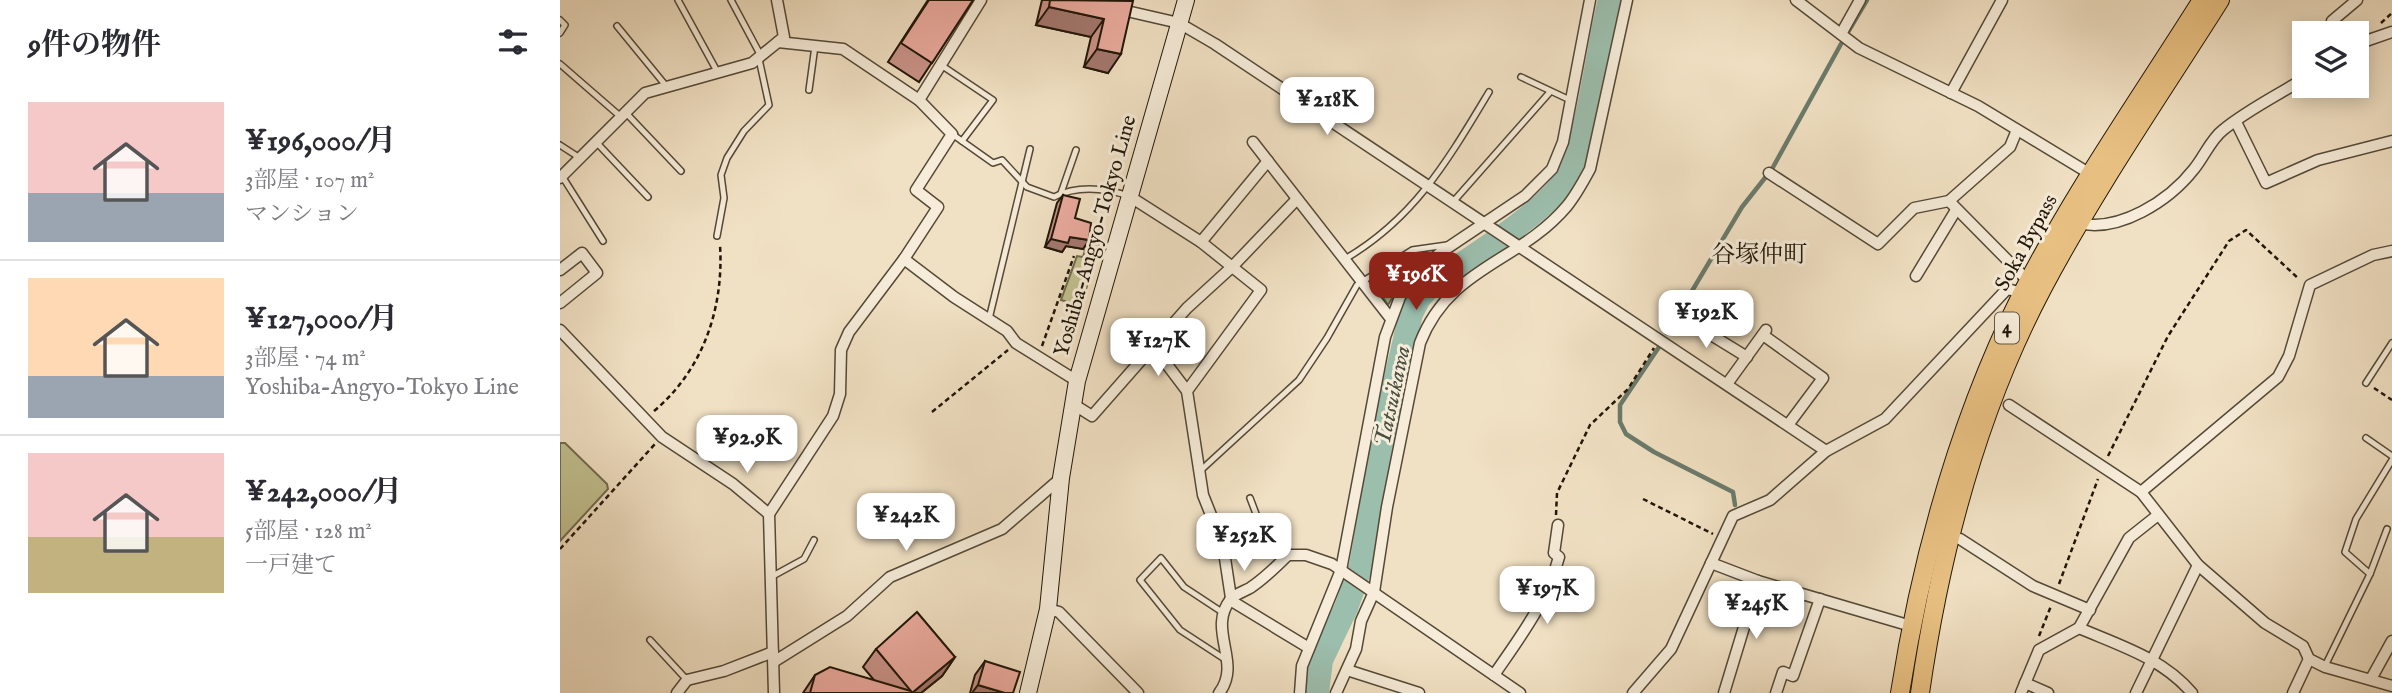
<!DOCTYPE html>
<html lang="ja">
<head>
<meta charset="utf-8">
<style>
	body { margin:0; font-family:"IM FELL English","Noto Serif JP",serif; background:#f2f2f3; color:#2b2b33; height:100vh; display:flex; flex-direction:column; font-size:26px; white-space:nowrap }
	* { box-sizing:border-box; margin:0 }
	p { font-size:23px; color:#7c7c81 }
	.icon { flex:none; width:38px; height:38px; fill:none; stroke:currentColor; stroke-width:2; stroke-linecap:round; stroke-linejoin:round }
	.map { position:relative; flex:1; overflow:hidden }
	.sheet { display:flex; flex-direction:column; background:#fff; width:560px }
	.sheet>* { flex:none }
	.controls { position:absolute; left:1732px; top:21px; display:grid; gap:14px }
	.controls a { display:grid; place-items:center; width:77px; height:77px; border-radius:0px; background:#fff; box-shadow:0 4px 18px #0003; font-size:35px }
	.price { position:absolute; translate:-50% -60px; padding:0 16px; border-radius:14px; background:#fff; color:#222; font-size:23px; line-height:46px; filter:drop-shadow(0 2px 4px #0008) }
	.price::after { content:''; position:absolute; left:50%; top:42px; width:21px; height:16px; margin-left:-10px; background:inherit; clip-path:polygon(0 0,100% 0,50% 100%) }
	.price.active { background:#8f2418; color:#fff }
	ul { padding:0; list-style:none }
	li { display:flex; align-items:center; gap:21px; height:175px; padding:0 28px }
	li+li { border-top:2px solid #e1e1e2 }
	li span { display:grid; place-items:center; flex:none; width:196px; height:140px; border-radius:0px; color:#555 }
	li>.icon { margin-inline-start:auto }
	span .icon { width:84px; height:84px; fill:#fffc; stroke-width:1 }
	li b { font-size:30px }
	h2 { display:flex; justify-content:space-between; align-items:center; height:84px; padding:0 28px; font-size:30px }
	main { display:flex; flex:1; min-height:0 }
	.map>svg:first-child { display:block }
	.green { fill:#c2c08f; stroke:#716b4c; stroke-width:2 }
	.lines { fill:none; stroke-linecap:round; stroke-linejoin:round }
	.stream { stroke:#6a7b6b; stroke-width:4.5 }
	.river { stroke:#9cbead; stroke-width:24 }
	.service-casing { stroke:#544937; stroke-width:8 }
	.minor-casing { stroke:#544937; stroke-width:13 }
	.secondary-casing { stroke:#201608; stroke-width:18 }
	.trunk-casing { stroke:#201608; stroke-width:20 }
	.path { stroke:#201608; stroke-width:2.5; stroke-dasharray:5 3.5; stroke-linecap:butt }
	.service { stroke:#f6ecd9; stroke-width:5 }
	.minor { stroke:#f6ecd9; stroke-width:10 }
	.secondary { stroke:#f6ecd9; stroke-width:16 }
	.trunk { stroke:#e8c082; stroke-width:18 }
	.wall { fill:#ca9389; stroke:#201608; stroke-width:2 }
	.shaded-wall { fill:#a4786f; stroke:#201608; stroke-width:2 }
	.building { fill:#ebab9f; stroke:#201608; stroke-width:2 }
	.labels { text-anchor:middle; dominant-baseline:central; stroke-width:6; stroke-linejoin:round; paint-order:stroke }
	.shield { fill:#f6ecd9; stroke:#605647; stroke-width:2 }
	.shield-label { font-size:19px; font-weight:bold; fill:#201608 }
	.street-label { font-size:21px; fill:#201608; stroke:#f6ecd9 }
	.water-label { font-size:23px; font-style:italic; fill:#4b5142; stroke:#f6ecd9 }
	.quarter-label { font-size:24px; fill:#201608; stroke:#f6ecd9 }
</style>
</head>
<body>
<main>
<section class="sheet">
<h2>9件の物件<svg class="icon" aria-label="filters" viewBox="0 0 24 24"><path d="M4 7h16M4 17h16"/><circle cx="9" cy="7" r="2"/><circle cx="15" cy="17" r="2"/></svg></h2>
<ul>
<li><span style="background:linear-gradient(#f6c9c9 65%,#9aa5b1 0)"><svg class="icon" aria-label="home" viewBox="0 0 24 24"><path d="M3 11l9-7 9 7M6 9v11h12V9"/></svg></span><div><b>¥196,000/月</b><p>3部屋 · 107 m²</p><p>マンション</p></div></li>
<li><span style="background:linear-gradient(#ffd9b3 70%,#9aa5b1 0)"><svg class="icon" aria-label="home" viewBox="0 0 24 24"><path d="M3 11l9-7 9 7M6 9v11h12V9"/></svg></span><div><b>¥127,000/月</b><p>3部屋 · 74 m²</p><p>Yoshiba-Angyo-Tokyo Line</p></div></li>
<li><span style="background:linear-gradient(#f6c9c9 60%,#c2b280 0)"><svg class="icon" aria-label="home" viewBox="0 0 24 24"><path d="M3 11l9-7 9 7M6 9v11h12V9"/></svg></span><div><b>¥242,000/月</b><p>5部屋 · 128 m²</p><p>一戸建て</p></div></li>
</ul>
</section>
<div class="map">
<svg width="1832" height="693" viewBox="0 0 1832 693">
	<rect width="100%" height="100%" fill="#f1e1c4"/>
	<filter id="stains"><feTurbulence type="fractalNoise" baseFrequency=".00286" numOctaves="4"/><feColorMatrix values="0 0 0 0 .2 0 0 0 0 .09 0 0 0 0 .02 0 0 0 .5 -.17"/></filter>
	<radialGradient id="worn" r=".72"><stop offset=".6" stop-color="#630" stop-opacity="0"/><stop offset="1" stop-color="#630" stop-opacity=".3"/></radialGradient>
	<g class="green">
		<path d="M529,236l12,3 -20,67 -20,-6 16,-44 6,1z"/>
		<path d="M867,251l-1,6 -26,28 -12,20 -15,-22 27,-20z"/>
		<path d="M0,443h5l42,41 1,5 -48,52z"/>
	</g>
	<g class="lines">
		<g class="stream">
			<path d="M1288,32l19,-32"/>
			<path d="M1107,333l75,-126 30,-38 69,-125"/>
			<path d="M1099,347l-39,58v17l6,12 28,18 79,40 2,13"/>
		</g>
		<path class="river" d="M757,693l4,-33 25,-52 15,-42 25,-146 25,-106 8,-16 12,-13c34,-24 108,-69 130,-100 29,-41 35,-134 49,-185"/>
		<g class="service-casing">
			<g id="service">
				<path d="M118,0l40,73"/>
				<path d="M171,0l30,56"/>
				<path d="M0,20l5,5 -5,8"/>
				<path d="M57,26l50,61"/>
				<path d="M0,64l61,53"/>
				<path d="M381,65l52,35 -31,41"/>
				<path d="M961,77l49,23"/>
				<path d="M249,90l6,-44"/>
				<path d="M66,113l55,58"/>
				<path d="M392,134l41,29 9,-3 25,27 27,10c24,-12 50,-9 75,-1"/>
				<path d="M36,142l52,55"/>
				<path d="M0,145l20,13"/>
				<path d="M2,176l41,65"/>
				<path d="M501,193l15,-43"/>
				<path d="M893,202l97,-110"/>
				<path d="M157,236l7,-38 -3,-23 6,-17 17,-27 25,-26 -10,-46"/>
				<path d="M785,259c70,-41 103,-99 144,-167"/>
				<path d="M429,319l41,-170"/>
				<path d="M1806,383l26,-40"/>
				<path d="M1806,438l26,18"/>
				<path d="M640,471l99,-91 28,-42 30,-53 55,-35 35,-5"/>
				<path d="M690,498l16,42 21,15"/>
				<path d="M1810,574l-25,-22 11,-33 36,-59"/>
				<path d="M211,577l33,-18 10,-19"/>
				<path d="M665,614l-41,-27 -23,-29 -21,22 40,50 46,30"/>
				<path d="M90,640l37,40"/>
				<path d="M1765,666l45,-92 17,-45"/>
			</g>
		</g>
		<g class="minor-casing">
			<g id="minor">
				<path d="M1236,0l63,48 119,58 114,69"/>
				<path d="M558,9l61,14 36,21 611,407"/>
				<path d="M1784,33l-12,-12 25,-21"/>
				<path d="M1281,34l19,-34"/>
				<path d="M218,42l65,7 76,51"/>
				<path d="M1797,44l35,-12"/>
				<path d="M1391,93l51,-93"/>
				<path d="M1676,122l30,61 52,-23 74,-19"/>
				<path d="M693,142l138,177"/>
				<path d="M1209,173l109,71 36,-36 35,-7 61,-54 7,-17"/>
				<path d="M0,178l85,-85 107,-30 32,-26 -7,-37"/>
				<path d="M569,196l72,46 60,48 -74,101 16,104 20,50 8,53"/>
				<path d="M1389,201l80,81"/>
				<path d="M1518,223c41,10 91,-22 116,-54 10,-12 17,-30 29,-39 24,-20 55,-35 82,-52"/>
				<path d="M641,242l67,-81"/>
				<path d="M344,259l50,38 53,34 9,12 61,38"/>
				<path d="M0,270l22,-17 15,20 -37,30"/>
				<path d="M1356,276l40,-66"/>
				<path d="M1122,317l65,40"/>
				<path d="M0,330l102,107 71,47 36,30 5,179"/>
				<path d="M1203,335l60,43 -35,47"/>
				<path d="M593,346l34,45"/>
				<path d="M1167,384l39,-54"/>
				<path d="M513,404l19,12 95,-108 46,-42 64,-67"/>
				<path d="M1449,405l132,87 57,73 67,58 38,23 6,13 16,8 67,19"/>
				<path d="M1581,492l137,-115 11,-21 21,-71 63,-30 19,-4"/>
				<path d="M209,514l64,-98 7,-22 1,-44 8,-18 55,-73 34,-52 -22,-17 36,-56 -33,-34 62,-100"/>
				<path d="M1400,539l73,47 57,24"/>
				<path d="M1151,563l47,18 153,45"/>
				<path d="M670,600l79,48"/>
				<path d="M488,609l11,3 79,81"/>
				<path d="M1519,628c42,18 83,30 113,65"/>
				<path d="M215,661l72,-45 43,-39 112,-48 59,-51"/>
				<path d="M787,670l72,23"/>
				<path d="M934,675c26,-38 53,-73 65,-118l-5,-4 4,-28"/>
				<path d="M1811,679l21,-38"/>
				<path d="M1465,683l23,10"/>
				<path d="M117,693l10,-13 37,-9 49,-19"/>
				<path d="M659,693c24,-30 -13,-64 12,-94 4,-5 14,-8 19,-11 14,-9 26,-21 38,-33h18l26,9 188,129"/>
				<path d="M740,693l2,-27 39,-96 44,-233 15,-40 16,-23 24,-21 85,-57 27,-27 11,-27 27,-142"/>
				<path d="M776,693l20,-44 5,-28 13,-29 13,-85 33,-164c30,-77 99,-80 147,-137 9,-11 16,-24 23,-37l37,-169"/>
				<path d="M1073,693l38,-44 62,-133 37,-16 56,-49 59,-32 122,-130 16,4"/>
				<path d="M1164,693l34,-112"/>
				<path d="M1216,693l7,-21 10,4 27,-77"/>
				<path d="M1461,693l18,-43 40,-22 50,-90 29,-23"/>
				<path d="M1576,693l62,-128"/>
				<path d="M1733,693l16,-34"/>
			</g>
		</g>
		<g class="secondary-casing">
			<path id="secondary" d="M468,693l20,-84 13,-131 16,-97 109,-381"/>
		</g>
		<g class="trunk-casing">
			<g id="trunk">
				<path d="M1340,693c22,-139 59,-273 122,-399 52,-102 119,-197 180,-294"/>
				<path d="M1360,693c20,-139 56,-279 122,-404 53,-100 118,-194 178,-289"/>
			</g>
		</g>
		<g class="path">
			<path d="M1821,23l11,-10"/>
			<path d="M482,346l32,-90"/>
			<path d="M1814,388l18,12"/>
			<path d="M94,411c49,-41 70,-103 66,-166"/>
			<path d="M372,412l76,-62"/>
			<path d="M1548,456l60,-120 61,-95 17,-11 53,49"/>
			<path d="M1083,499l70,35"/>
			<path d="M996,515l1,-22 33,-68 38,-36 26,-41"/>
			<path d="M0,549l95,-105"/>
			<path d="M1499,584l39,-105"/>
			<path d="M1479,636l12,-30"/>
		</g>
		<use href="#service" class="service"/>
		<use href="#minor" class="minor"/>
		<use href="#secondary" class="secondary"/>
		<use href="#trunk" class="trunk"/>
	</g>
	<g class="wall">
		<path d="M368,0h45l-54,82 -31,-20z"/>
		<path d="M482,0h87l-21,73 -24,-6 7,-30 -55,-12z"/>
		<path d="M503,195l12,23 8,31 -17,-3 -4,6 -17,-5 12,-44z"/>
		<path d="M316,649l79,8 -13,19 -21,17h-118l12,-18 59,5 -11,-13z"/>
		<path d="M425,661l28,32h-43l5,-18z"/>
	</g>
	<g class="shaded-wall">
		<path d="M489,7l55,12 -13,18 -55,-12z"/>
		<path d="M537,49l24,5 -13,19 -24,-6z"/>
		<path d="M510,237l19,3 -6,9 -17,-3 -4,6 -17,-5 6,-8z"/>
		<path d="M395,657l-13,19 -21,17h-9z"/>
		<path d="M418,685l27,8h-33z"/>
	</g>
	<g class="building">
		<path d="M369,0h44l-41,63 -31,-20z"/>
		<path d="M490,0l83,1 -12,53 -24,-5 7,-30 -55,-12z"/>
		<path d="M503,195l17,4 -5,19 16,5 -2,17 -19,-3 -2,6 -17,-4z"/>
		<path d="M357,612l38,45 -43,36h-102l5,-18 15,-8 81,24 -35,-42z"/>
		<path d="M425,661l35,11 -7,21h-8l-27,-8z"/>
	</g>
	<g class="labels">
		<rect class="shield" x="1435" y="312.5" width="24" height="31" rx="5"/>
		<g class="shield-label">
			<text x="1447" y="328">4</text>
		</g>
		<g class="street-label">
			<text transform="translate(536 236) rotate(-74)">Yoshiba-Angyo-Tokyo Line</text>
			<text transform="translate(1467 243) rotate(-61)">Soka Bypass</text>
		</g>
		<g class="water-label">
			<text transform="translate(833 396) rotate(-78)">Tatsuikawa</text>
		</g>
		<g class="quarter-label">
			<text x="1199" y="255">谷塚仲町</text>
		</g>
	</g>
	<rect width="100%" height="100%" filter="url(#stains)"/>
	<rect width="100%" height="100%" fill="url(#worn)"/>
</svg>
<div class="controls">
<a><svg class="icon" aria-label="layers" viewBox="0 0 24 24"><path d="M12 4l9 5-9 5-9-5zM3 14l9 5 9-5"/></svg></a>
</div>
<b class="price" style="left:767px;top:137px">¥218K</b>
<b class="price active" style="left:856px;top:312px">¥196K</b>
<b class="price" style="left:1146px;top:350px">¥192K</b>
<b class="price" style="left:598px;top:378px">¥127K</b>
<b class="price" style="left:187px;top:475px">¥92.9K</b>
<b class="price" style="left:346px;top:553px">¥242K</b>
<b class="price" style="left:684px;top:573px">¥252K</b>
<b class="price" style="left:987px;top:626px">¥197K</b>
<b class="price" style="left:1196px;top:641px">¥245K</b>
</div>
</main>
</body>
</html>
